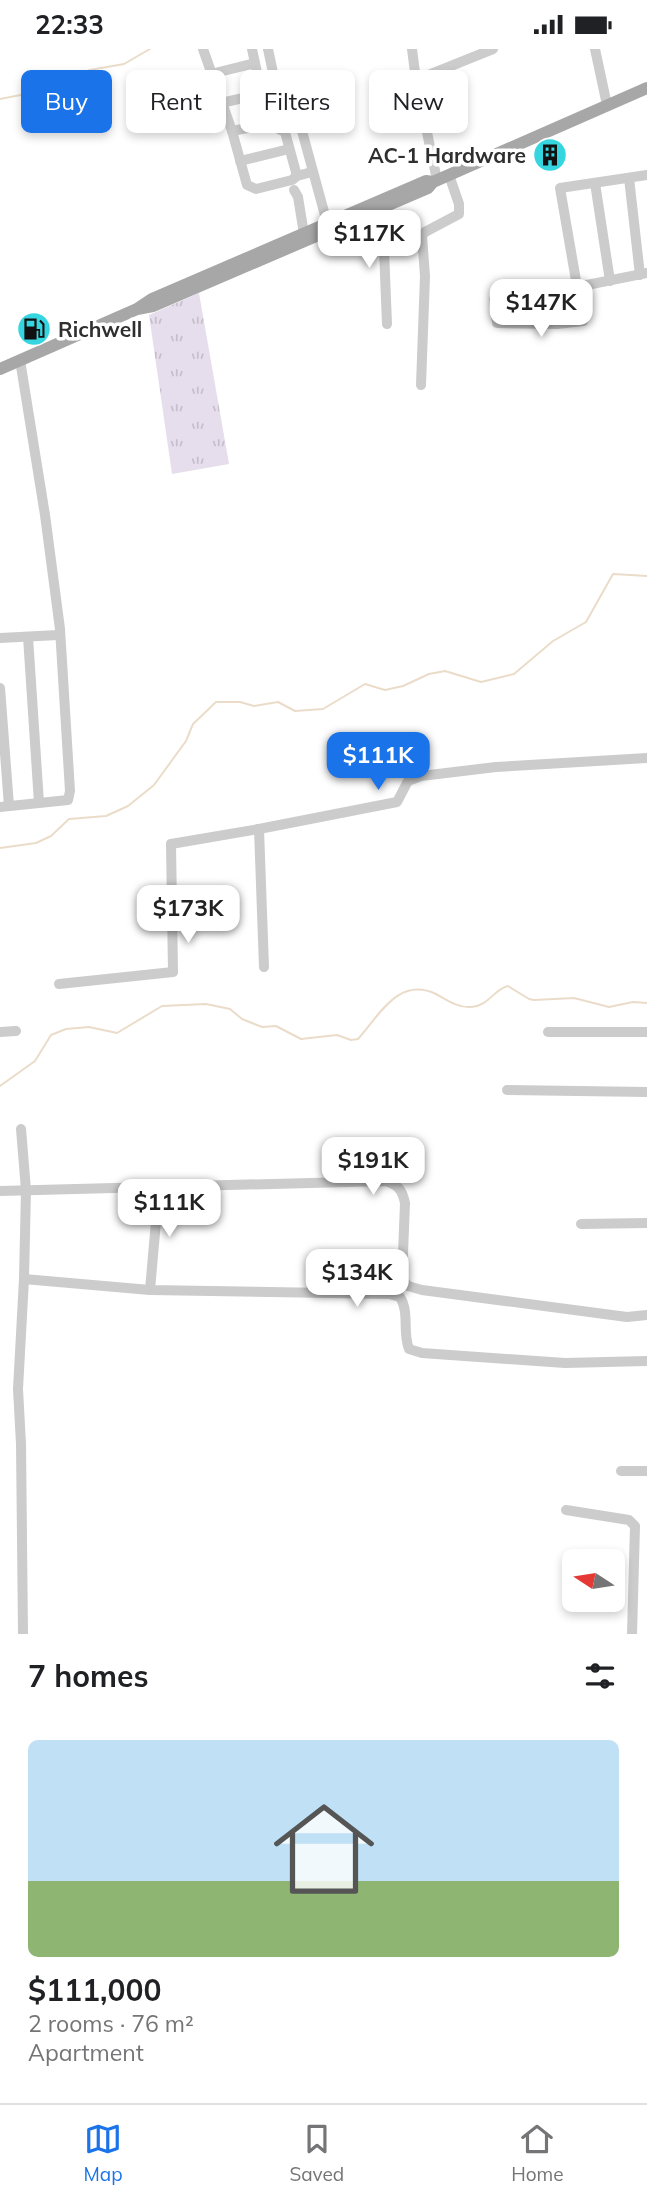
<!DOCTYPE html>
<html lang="en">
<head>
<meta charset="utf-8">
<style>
	body { margin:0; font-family:Mulish,sans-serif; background:#f2f2f2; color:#202124; height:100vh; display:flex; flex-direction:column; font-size:26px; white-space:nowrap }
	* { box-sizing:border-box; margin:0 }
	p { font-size:23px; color:#757577 }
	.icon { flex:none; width:38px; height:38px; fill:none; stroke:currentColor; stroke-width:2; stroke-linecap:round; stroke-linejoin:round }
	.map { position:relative; height:1585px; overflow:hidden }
	.panel { display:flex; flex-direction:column; background:#fff; flex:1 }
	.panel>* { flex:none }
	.guide { position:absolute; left:21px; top:21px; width:606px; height:63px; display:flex; gap:14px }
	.needle { width:46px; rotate:282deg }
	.fabs { position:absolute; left:562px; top:1500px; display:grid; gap:14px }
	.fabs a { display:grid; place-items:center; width:63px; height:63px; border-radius:10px; background:#fff; box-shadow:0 4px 10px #0003; font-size:35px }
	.price { position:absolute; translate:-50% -60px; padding:0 16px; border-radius:14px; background:#fff; color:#222; font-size:23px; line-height:46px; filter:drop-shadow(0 2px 4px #0008) }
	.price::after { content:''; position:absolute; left:50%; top:42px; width:21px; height:16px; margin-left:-10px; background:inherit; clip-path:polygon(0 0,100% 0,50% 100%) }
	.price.current { background:#1a73e8; color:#fff }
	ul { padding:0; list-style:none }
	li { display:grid; align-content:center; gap:14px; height:371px; padding:0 28px }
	li span { display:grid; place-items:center; height:217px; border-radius:10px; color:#555 }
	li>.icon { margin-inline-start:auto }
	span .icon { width:126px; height:126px; fill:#fffc; stroke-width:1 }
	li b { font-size:30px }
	h2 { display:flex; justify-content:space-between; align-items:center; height:84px; padding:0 28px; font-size:30px }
	.pill { padding:0 24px; border-radius:10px; background:#fff; box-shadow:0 4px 10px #0003; font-size:24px; line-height:63px }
	.pill.current { background:#1a73e8; color:#fff }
	.status { display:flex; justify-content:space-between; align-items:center; height:49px; padding:0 35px; background:#fff; direction:ltr }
	.status svg { height:19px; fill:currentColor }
	.dock { display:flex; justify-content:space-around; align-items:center; height:98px; border-top:2px solid #e0e0e0; background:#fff; font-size:19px; color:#757577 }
	.dock a { display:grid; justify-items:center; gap:4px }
	.dock .current { color:#1a73e8 }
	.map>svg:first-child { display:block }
	.grass { fill:url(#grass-tufts) }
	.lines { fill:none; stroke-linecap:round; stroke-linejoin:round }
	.stream { stroke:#ebdcca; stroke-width:2 }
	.minor { stroke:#ccc; stroke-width:10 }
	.major { stroke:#a7a7a7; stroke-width:12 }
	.labels { text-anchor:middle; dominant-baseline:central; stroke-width:7; stroke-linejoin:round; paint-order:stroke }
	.poi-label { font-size:21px; font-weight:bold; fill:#2f2f2f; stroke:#fff; text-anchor:end }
</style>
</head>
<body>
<div class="status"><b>22:33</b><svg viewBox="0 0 49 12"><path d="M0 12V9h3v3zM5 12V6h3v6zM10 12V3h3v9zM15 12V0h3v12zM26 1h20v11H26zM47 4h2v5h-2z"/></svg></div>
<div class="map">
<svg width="647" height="1585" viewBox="0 0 647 1585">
	<defs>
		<pattern id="grass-tufts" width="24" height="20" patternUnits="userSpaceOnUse" patternTransform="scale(1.75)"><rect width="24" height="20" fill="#e6deec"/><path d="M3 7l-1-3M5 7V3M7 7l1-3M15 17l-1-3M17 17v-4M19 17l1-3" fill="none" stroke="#c6bfcb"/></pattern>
	</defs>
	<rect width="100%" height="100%" fill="#fff"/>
	<path class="grass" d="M199,244l30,171 -57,10 -23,-159z"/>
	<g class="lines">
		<g class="stream">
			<path d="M0,50l41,-8 49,-21 34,-6 26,-15"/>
			<path d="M0,799l36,-5 15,-7 18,-17 37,-3 22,-10 26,-21 32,-44 7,-17 23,-22h24l14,4 24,-4 17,9 28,-2 42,-25 20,6 18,-4 26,-12 16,-3 36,11 33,-8 39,-33 33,-19 27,-48 34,2"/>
			<path d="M0,1037l35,-25 16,-26 15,-6 23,-2 28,6 45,-27 44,-2 24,5 12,10 20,8 14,-1 25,13 36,-4 14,5 7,-1c21,-23 40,-63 78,-45 11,6 22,14 35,13 18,-1 23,-18 37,-21l21,13 5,1 40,-2 35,9 24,-5 14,1"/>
		</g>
		<g class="minor">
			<path d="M203,0l29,82 15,54 9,4 36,-9 5,-4 11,-3"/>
			<path d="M252,0l16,75 17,8 12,44"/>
			<path d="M268,0l12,57 16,3 33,121"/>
			<path d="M412,0l4,31 21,100"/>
			<path d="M595,0l12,56"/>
			<path d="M211,25l44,-11"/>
			<path d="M416,31l77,-31"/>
			<path d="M221,54l40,-9"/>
			<path d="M232,82l36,-7"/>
			<path d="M240,112l49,-12"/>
			<path d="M647,126l-87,13 23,133 -26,3 -60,-1 -3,-24 83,-12 70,-14"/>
			<path d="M629,129l11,97"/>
			<path d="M595,134l15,98"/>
			<path d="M294,141l4,7 7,43"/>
			<path d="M376,154l7,22 4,99"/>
			<path d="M421,336l4,-109 -3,-40 3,-4 34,-18v-10l-10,-29"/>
			<path d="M28,588l11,166"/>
			<path d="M0,589l58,-3"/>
			<path d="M0,639l9,118"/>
			<path d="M0,758l68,-7 2,-9 -10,-162 -15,-114 -25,-155"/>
			<path d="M264,918l-5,-138 138,-27 11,-21 13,-5 75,-9 151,-9"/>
			<path d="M59,935l114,-12 -2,-128 88,-15"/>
			<path d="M0,983l16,-1"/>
			<path d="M548,983h99"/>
			<path d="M507,1041l140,2"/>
			<path d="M21,1080l5,61 -2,89 -6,110 3,55 2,190"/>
			<path d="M0,1142l385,-10c13,4 17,8 20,22l-3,76 6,7 14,4 205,27 20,-2"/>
			<path d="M581,1175l66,-1"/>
			<path d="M24,1230l126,11 239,4 11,3c10,16 2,35 9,52l13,4 143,10 82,-2"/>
			<path d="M150,1241l9,-103"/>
			<path d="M621,1422h26"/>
			<path d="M566,1461l63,10 6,6 -3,108"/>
		</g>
		<g class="major">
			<path d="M433,133l214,-94"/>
			<path d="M0,320l137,-60 15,-10 274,-118 7,1 -5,6 -275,118 -16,3"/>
		</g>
	</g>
	<defs>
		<g id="building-disc" transform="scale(1.75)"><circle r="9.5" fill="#36d6e1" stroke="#fff"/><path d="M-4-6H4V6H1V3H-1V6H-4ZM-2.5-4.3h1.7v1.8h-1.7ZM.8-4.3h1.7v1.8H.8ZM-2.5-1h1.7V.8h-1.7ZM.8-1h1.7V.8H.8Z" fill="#111"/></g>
		<g id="fuel-disc" transform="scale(1.75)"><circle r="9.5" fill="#36d6e1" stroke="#fff"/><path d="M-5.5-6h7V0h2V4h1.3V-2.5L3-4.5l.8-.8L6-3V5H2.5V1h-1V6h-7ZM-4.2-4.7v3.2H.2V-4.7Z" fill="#111"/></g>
	</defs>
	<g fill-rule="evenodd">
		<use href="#building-disc" x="550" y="106"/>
		<use href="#fuel-disc" x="34" y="280"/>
	</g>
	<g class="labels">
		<g class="poi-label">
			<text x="526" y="106">AC-1 Hardware</text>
			<text x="58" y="280" text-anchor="start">Richwell</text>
		</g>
	</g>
</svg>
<div class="fabs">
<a><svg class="needle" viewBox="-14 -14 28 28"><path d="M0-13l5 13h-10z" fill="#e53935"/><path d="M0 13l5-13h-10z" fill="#757577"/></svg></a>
</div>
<b class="price" style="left:369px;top:221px">$117K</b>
<b class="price" style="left:541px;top:290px">$147K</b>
<b class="price current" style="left:378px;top:743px">$111K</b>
<b class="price" style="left:188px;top:896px">$173K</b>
<b class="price" style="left:373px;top:1148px">$191K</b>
<b class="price" style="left:169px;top:1190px">$111K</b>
<b class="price" style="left:357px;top:1260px">$134K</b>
<div class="guide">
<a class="pill current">Buy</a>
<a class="pill">Rent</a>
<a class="pill">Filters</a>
<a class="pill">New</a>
</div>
</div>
<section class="panel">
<h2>7 homes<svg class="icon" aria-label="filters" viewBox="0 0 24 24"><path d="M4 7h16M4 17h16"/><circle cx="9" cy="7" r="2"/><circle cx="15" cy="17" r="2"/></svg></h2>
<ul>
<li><span style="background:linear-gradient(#bfe0f5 65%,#8fb573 0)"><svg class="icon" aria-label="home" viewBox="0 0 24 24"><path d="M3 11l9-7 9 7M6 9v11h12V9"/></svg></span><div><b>$111,000</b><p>2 rooms · 76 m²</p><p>Apartment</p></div></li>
</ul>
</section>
<nav class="dock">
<a class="current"><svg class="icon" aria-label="map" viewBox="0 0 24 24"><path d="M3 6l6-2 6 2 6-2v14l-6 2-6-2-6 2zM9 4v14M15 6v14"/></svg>Map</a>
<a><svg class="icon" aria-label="saved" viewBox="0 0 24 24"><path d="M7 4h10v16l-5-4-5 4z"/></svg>Saved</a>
<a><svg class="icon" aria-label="home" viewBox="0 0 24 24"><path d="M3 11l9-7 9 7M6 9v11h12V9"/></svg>Home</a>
</nav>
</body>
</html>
